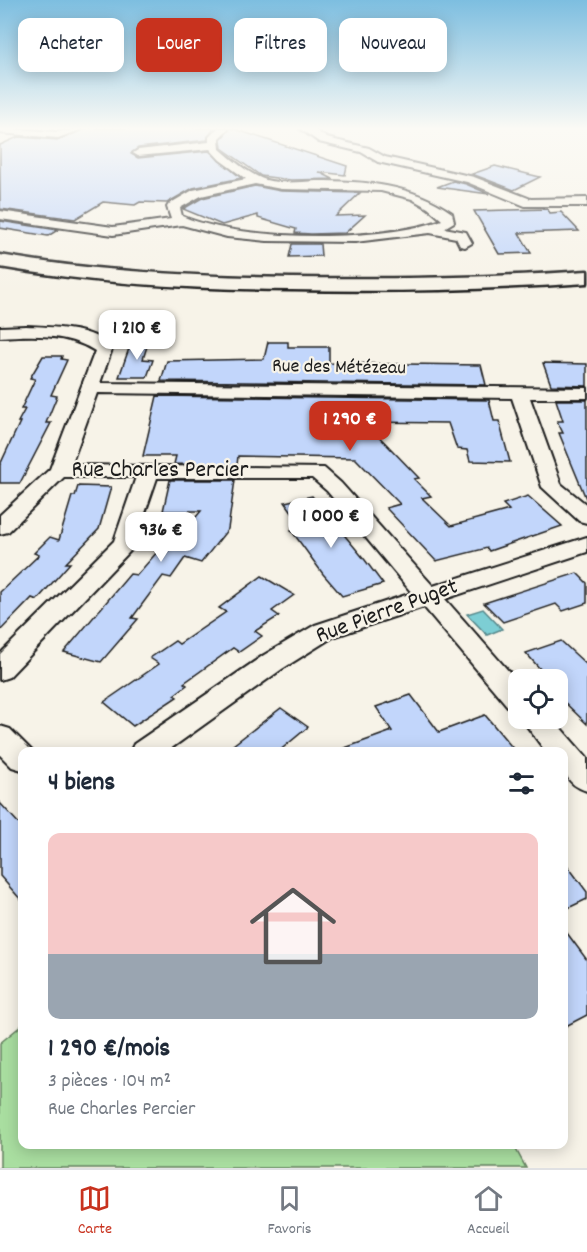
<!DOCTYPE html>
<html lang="fr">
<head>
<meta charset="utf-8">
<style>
	body { margin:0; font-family:Dekko,sans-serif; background:#f2f2f3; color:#1f2937; height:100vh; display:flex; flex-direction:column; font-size:22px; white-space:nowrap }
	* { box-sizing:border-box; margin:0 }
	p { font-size:20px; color:#747a83 }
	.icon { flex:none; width:33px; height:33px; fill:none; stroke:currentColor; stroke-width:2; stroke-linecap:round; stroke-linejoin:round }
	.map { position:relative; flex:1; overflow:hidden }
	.panel { position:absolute; left:18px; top:747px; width:550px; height:402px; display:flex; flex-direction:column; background:#fff; border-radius:12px; box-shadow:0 3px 15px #0003 }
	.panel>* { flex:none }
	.guide { position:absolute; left:18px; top:18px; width:552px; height:54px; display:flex; gap:12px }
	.buttons { position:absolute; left:508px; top:669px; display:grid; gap:12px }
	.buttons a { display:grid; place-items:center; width:60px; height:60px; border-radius:12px; background:#fff; box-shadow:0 3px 15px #0003; font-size:30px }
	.price { position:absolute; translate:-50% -51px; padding:0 14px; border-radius:12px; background:#fff; color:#222; font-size:20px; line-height:39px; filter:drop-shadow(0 2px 3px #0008) }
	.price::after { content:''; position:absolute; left:50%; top:36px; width:18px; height:14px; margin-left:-9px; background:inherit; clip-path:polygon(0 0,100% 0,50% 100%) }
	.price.on { background:#c8321e; color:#fff }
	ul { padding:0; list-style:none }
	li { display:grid; align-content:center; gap:12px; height:318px; padding:0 30px }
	li span { display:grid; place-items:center; height:186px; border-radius:12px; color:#555 }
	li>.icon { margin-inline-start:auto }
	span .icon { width:108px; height:108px; fill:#fffc; stroke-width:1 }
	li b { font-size:26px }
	h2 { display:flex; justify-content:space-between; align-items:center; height:72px; padding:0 30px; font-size:26px }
	.chip { padding:0 21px; border-radius:12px; background:#fff; box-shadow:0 3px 15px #0003; font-size:21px; line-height:54px }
	.chip.on { background:#c8321e; color:#fff }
	.dock { display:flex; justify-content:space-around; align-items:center; height:84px; border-top:2px solid #e0e1e3; background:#fff; font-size:16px; color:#747a83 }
	.dock a { display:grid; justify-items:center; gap:3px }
	.dock .on { color:#c8321e }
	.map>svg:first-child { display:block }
	.green { fill:#a9dea0; stroke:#627d5e; stroke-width:1.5 }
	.water { fill:#7dced4; stroke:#56878a; stroke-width:1.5 }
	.building { fill:#c2d6fb; stroke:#1c1c1c; stroke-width:1.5 }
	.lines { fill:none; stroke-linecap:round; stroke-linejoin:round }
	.street-casing { stroke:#1c1c1c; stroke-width:4 }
	.secondary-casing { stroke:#1c1c1c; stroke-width:5 }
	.street { fill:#f7f3e8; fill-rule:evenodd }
	.secondary { fill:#f7f3e8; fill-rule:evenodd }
	.labels { text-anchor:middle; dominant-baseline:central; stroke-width:4.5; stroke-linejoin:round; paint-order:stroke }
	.far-street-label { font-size:20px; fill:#1c1c1c; stroke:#f7f3e8 }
	.street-label { font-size:24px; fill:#1c1c1c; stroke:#f7f3e8 }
</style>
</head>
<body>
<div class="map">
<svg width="587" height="1168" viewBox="0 0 587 1168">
	<rect width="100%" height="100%" fill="#f7f3e8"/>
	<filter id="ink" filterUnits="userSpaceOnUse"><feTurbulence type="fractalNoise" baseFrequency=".0167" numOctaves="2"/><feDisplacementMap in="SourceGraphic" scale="12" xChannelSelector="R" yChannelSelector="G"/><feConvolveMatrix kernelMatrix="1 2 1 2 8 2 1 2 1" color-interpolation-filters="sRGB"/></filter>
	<g filter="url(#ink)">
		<path class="green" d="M22,1025v119h491l13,24h-526v-125z"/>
		<path class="water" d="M483,609l19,20 -15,6 -20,-21z"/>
		<g class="building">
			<path d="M87,128h127l-7,12 -69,8 -7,6 7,4 71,-7 32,27 -48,10 -26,15 -27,-1 -5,3 -32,-3 -28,17 -75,-10v-64l18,-8 41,3z"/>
			<path d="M231,128l116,38 -2,9 -26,-3 14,7 -42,1 -30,-4 -39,-28 -1,-9z"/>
			<path d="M495,166l45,11 -26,13 -42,-16z"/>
			<path d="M453,181l13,3 23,10 -52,-7z"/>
			<path d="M255,186l26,5 79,2 -24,23 29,-1 -20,18 -34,1 -16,-1 1,-4 -38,-11v-3l-36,10 -39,-16 19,-11z"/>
			<path d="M547,209l3,4 11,-1 18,19 -60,2 12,20 -32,1 -25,-43z"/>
			<path d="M0,221l58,9 -10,6 -48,-8z"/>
			<path d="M292,244h28l1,12 -32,1z"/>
			<path d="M132,340h17l-6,19 10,1 -6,17h-28z"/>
			<path d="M268,342h20v5h41v16l152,2 5,20 -325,-4 6,-20 97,-2z"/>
			<path d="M43,356h19l-1,3 6,1 -16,35 6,1 -11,27h5l-31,60h-20v-18l20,-43h-2l7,-13h-4l14,-30 -5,-1z"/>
			<path d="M543,363l44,1v22l-36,-1z"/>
			<path d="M157,396l332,4 5,21h5l11,41 -40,-1 -3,-11 -10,-1 -9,-26 -83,-1 54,56 -5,1 17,17 -9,2 29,28 58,-16 -6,-6 25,-8 34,30 -73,25 -2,-3 -51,13 -50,-53 14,-4 -45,-46 -117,-2 -1,9 -63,-1 2,-8h-33z"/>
			<path d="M556,400h31v101l-28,-68h4l-6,-12h6z"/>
			<path d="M170,480h65l-7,49 -27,34 -16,-5 -14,20 -8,-2 -31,42 6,1 -37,43 -37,-10 66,-78 7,1 21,-24 8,2 35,-42h-38z"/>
			<path d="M78,486l33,1 -12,42 -33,34h4l-33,37 -5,-2 -32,33v-39l39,-37 -5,-2 16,-16 9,3 13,-44h3z"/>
			<path d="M312,496l53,64 18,24 -41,12 -19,-22 -32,-44 12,-3 -18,-25z"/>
			<path d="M577,573l10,10v20l-24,8 -7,-7 -53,18 -19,-19z"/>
			<path d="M262,576l32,19 -22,16 7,5 -24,15 7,5 -23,16 -6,-4 -49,35 3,2 -13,10 3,2 -44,29 -29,-24 55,-38 -9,-6 25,-17 4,3 47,-32 -7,-4z"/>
			<path d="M561,641l26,24v59l-29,-28v-16h-12l1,-3 -21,-24z"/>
			<path d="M411,695l28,37 46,-17 31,37h-173l-1,-3 50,-18 -16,-24z"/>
			<path d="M281,708l27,19 -30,25h-54z"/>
			<path d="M0,803l22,24v74l-22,-25z"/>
			<path d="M564,861l23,31v7l-23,11z"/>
			<path d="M564,929l23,31v55l-23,12z"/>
		</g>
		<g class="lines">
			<g class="street-casing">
				<g id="street">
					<path d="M0,128l57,4 28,-4 -27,10 -58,-5z"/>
					<path d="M218,128h11l-10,10 1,11c13,11 30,26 46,31 16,4 34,2 50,1 50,0 95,3 136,32l2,9 -10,6 22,4 6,11 -7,4 -5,-1 -4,-8 -26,-5 -75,9 -88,-1 -40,-4 -45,-12 -69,10 -113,-16v-8l113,16 58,-8 -4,-12 2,-3 24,-14 53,-11 -26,-19 -10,-11 -72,7 -5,-3 5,-3 71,-8v-5zM255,184l26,5 100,2 31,8 16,9 14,12c-61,22 -201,22 -260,-4l-2,-8 21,-12z"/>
					<path d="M299,128h13l15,10 42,10 16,9 89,20 57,22 56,-1v8h-62l-58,-24 -89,-20 -17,-10 -42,-10z"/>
					<path d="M26,326c25,1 70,1 86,23l-12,34 487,5v10h-57l31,86 26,21v18l-8,-2 -37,-34 -30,-89 -415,-5 -26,72 253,3 17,15 92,103 154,-49v15l-142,47 74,84v28l-10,-3 -85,-101 -91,30 -51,32 -116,83h-36l4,-8 130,-89 51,-30 97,-32 -85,-102 -15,-13h-155l-24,70 -124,129 -9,3v-26l114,-113 22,-64h-72l-56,55 -8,2v-19l50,-46 45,-118c-28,-18 -63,-16 -95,-14v-10z"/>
					<path d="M521,718h31l35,40v33c-22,-7 -23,-19 -23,-39h-18z"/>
					<path d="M0,726l10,3 23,23h-11v18l-10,-3 -12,-12z"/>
				</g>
			</g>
			<g class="secondary-casing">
				<path id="secondary" d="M0,255c96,17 193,21 291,23 99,1 197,0 296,-7v12c-99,7 -197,9 -296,7 -98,-1 -195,-6 -291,-23z"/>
			</g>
			<use href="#street" class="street"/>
			<use href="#secondary" class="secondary"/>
		</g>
	</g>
	<linearGradient id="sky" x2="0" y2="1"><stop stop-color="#7dbee0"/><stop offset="0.44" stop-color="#fbfaf5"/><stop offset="1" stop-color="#fbfaf5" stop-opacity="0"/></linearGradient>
	<rect width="587" height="292" fill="url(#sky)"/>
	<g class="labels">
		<g class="far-street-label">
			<text transform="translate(339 368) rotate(1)">Rue des Métézeau</text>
		</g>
		<g class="street-label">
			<text x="160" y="471">Rue Charles Percier</text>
			<text transform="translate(387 612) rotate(-20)">Rue Pierre Puget</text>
		</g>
	</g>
</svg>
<div class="buttons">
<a><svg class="icon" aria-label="locate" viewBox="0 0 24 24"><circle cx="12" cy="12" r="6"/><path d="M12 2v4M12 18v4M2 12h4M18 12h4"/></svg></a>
</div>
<b class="price" style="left:137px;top:361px">1 210 €</b>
<b class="price on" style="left:350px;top:452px">1 290 €</b>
<b class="price" style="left:331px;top:549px">1 000 €</b>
<b class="price" style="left:161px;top:563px">936 €</b>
<div class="guide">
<a class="chip">Acheter</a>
<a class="chip on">Louer</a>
<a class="chip">Filtres</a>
<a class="chip">Nouveau</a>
</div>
<section class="panel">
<h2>4 biens<svg class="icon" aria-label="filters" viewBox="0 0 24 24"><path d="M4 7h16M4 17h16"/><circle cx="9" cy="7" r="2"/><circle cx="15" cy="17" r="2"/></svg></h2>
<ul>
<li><span style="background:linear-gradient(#f6c9c9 65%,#9aa5b1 0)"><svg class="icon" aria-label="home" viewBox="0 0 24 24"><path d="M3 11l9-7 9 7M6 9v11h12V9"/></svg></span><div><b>1 290 €/mois</b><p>3 pièces · 104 m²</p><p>Rue Charles Percier</p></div></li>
</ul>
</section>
</div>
<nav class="dock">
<a class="on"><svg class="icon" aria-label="map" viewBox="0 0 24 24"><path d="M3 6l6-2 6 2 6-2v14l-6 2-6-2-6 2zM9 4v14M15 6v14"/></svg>Carte</a>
<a><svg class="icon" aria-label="saved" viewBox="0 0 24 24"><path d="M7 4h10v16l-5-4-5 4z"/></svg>Favoris</a>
<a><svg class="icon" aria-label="home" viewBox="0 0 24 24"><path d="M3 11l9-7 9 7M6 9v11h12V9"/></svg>Accueil</a>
</nav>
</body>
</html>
